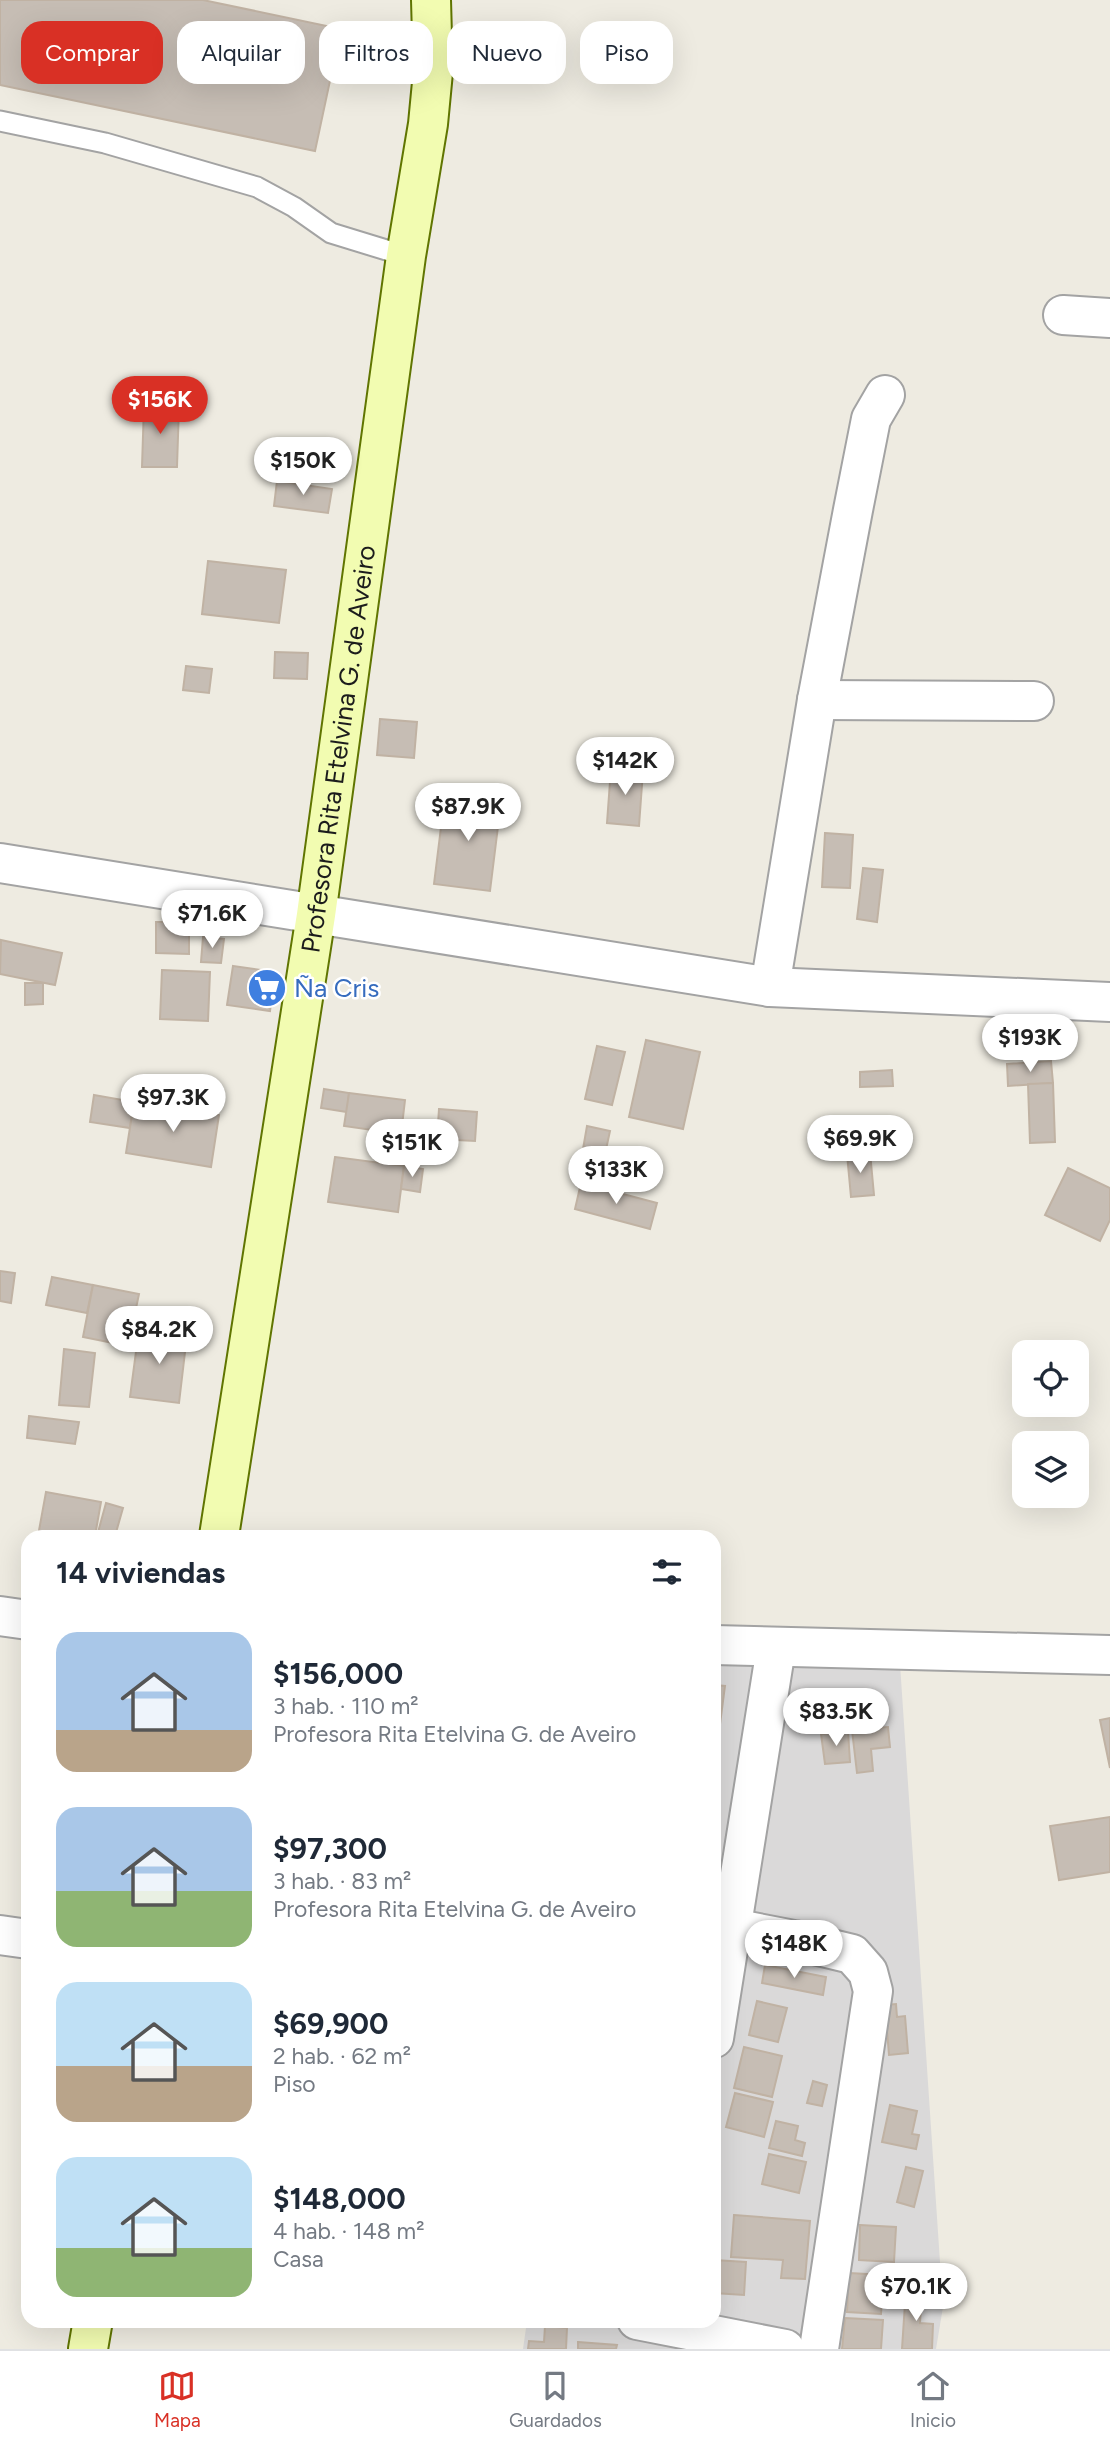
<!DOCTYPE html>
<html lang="es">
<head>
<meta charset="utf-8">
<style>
	body { margin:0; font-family:Figtree,sans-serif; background:#f6f6f7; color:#1f2937; height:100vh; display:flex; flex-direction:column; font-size:26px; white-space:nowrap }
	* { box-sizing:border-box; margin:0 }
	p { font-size:23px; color:#747a83 }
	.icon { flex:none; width:38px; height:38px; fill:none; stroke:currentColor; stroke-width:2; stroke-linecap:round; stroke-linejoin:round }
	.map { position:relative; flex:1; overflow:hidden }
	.side { position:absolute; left:21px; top:1530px; width:700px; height:798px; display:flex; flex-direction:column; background:#fff; border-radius:21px; box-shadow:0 7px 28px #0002 }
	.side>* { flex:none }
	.hud { position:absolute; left:21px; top:21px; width:700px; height:63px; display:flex; gap:14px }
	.fabs { position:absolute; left:1012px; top:1340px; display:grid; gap:14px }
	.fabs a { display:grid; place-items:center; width:77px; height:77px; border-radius:14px; background:#fff; box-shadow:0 7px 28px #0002; font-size:35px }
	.price { position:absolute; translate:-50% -60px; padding:0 16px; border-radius:24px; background:#fff; color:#222; font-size:23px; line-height:46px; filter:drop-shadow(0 2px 4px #0008) }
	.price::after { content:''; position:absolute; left:50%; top:42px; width:21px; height:16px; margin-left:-10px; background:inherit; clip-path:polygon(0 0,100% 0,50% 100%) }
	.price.current { background:#d93025; color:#fff }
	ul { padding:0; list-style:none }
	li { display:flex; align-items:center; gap:21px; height:175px; padding:0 35px }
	li span { display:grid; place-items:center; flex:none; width:196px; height:140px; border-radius:21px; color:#555 }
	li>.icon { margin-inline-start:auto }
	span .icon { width:84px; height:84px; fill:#fffc; stroke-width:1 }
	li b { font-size:30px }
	h2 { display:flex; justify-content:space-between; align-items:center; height:84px; padding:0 35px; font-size:30px }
	.chip { padding:0 24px; border-radius:21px; background:#fff; box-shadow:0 7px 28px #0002; font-size:24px; line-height:63px }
	.chip.current { background:#d93025; color:#fff }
	.tab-bar { display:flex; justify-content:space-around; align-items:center; height:98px; border-top:2px solid #e0e1e3; background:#fff; font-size:19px; color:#747a83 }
	.tab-bar a { display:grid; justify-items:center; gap:4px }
	.tab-bar .current { color:#d93025 }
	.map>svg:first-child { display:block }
	.residential { fill:#dad9d9 }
	.building { fill:#c6bdb4; stroke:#c0b2a3; stroke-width:2 }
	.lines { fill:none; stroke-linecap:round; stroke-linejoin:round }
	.lane-casing { stroke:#a3a3a3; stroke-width:23 }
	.street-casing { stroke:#a3a3a3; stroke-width:42 }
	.secondary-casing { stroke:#607501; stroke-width:42 }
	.lane { stroke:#fff; stroke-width:19 }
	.street { stroke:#fff; stroke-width:38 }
	.secondary { stroke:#f2fcb1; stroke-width:38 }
	.labels { text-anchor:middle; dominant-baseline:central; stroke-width:5; stroke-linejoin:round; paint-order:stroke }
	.street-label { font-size:26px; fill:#1c1c1c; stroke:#fff }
	.shop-label { font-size:26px; fill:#366cbe; stroke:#fff; text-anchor:start }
</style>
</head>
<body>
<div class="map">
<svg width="1110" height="2349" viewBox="0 0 1110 2349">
	<rect width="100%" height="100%" fill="#eeebe1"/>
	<path class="residential" d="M714,1642l185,7 44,658 -7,42h-413l4,-28 187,-1z"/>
	<g class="building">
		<path d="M0,0h203l138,29 -26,122 -315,-66z"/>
		<path d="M144,405l35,1 -2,61h-35z"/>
		<path d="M277,481l55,8 -4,24 -54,-7z"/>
		<path d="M208,561l78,9 -7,53 -77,-9z"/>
		<path d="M275,652l33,1 -1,26 -33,-1z"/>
		<path d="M186,666l26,3 -3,24 -26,-3z"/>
		<path d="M380,719l37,3 -3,36 -37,-3z"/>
		<path d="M611,768l32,3 -4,55 -32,-3z"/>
		<path d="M445,795l56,7 -11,89 -56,-7z"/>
		<path d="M825,833l28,2 -3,53 -28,-1z"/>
		<path d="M863,868l20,2 -6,52 -20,-3z"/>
		<path d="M156,922h33v32l-33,-1z"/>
		<path d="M203,937l21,2 -3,24 -20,-1z"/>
		<path d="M1,940l61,13 -7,32 -55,-11z"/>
		<path d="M233,966l42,6 -5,39 -43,-6z"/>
		<path d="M162,970l48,2 -2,49 -48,-2z"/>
		<path d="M25,983h18v21l-18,1z"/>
		<path d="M646,1040l54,12 -17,77 -54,-12z"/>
		<path d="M597,1046l28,6 -13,53 -27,-6z"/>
		<path d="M1051,1061l2,22 -45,3 -1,-22z"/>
		<path d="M892,1070l1,16 -33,1v-15z"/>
		<path d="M1053,1083l2,59 -25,1 -2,-59z"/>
		<path d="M324,1089l25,4 -2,19 -26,-4z"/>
		<path d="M349,1093l56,7 -4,34 -57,-8z"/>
		<path d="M94,1095l40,7 -4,26 -40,-6z"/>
		<path d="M134,1102l85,13 -8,52 -85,-14z"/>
		<path d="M439,1109l38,3 -2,29 -38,-2z"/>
		<path d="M872,1116l3,29 -50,5 -3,-28z"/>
		<path d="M587,1126l23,5 -5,23 -22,-5z"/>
		<path d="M870,1152l4,43 -23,2 -4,-43z"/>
		<path d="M335,1157l69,9 -6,46 -70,-10z"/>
		<path d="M404,1166l19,3 -3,23 -19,-3z"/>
		<path d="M1068,1168l42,20v32l-10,21 -55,-26z"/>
		<path d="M581,1183l76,20 -7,26 -75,-20z"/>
		<path d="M0,1271l15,2 -4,30 -11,-2z"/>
		<path d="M52,1277l41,8 -6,28 -41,-8z"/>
		<path d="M93,1285l46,9 -11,52 -45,-9z"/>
		<path d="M139,1329l48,6 -8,68 -49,-6z"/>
		<path d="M64,1349l31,4 -6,54 -30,-2z"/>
		<path d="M29,1416l50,6 -4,22 -48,-6z"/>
		<path d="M46,1492l55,10 -6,34h-57z"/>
		<path d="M106,1503l17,5 -8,28h-18z"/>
		<path d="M714,1685l11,1 -5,38h-6z"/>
		<path d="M1110,1718v50l-10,-48z"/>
		<path d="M888,1727l2,20 -19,2 2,22 -16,2 -5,-43z"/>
		<path d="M848,1731l2,31 -25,2 -4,-30z"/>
		<path d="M1110,1817v55l-51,8 -9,-54z"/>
		<path d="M765,1965l61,12 -3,18 -61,-12z"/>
		<path d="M757,2001l30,7 -9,34 -29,-7z"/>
		<path d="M896,2004l1,13 8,-1 3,37 -19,2 -4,-50z"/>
		<path d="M744,2047l38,9 -10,41 -38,-9z"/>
		<path d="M813,2081l14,4 -5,21 -15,-3z"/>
		<path d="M735,2093l38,9 -9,35 -38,-10z"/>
		<path d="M890,2105l27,6 -5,23 7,1 -3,14 -34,-7z"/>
		<path d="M776,2121l22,5 -3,14 10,3 -3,13 -33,-8z"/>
		<path d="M769,2154l37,8 -7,31 -37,-9z"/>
		<path d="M906,2167l17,4 -9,36 -17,-5z"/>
		<path d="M734,2215l76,6 -5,58 -24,-1 2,-18 -52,-3z"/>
		<path d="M860,2225l36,2 -2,35 -35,-2z"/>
		<path d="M714,2260l32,2 -2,33 -30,-2z"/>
		<path d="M849,2273l35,2 -3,39 -34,-2z"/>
		<path d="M906,2288l16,1 -2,34 13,1 -1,25h-30z"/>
		<path d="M845,2318l38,2 -2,29h-39z"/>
		<path d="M545,2326l22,2 -1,21h-38l1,-8 15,1z"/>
		<path d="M578,2342l39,3 -1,4h-38z"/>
	</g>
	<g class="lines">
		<g class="lane-casing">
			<path id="lane" d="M0,121l105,22 152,44 37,20 37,26 75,23"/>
		</g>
		<g class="street-casing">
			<g id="street">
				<path d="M1063,315l47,3"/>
				<path d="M817,700l217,1"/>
				<path d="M0,863l770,124 340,15"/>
				<path d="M770,987l47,-287 36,-190 18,-91 14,-24"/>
				<path d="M0,1616l28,4"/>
				<path d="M714,1645l396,10"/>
				<path d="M732,1928l62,12 58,14 16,18 5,19 -54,358"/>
				<path d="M0,1935l28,4"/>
				<path d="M714,2038l62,-390"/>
				<path d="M637,2320l148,29"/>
			</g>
		</g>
		<g class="secondary-casing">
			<g id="secondary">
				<path id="s1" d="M219,1536l97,-621 90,-659 22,-132 5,-52 -2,-72"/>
				<path d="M88,2349l5,-29"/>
			</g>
		</g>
		<use href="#lane" class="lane"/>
		<use href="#street" class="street"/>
		<use href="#secondary" class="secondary"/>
	</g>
	<defs>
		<g id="supermarket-disc" transform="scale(2.0125)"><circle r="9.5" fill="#3f7fe0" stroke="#fff"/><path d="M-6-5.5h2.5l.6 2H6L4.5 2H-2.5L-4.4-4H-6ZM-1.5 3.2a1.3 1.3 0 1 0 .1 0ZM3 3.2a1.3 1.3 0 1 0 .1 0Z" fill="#fff"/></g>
	</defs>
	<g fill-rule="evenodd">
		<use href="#supermarket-disc" x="267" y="988"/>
	</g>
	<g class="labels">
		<g class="street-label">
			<text stroke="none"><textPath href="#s1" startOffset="796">Profesora Rita Etelvina G. de Aveiro</textPath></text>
		</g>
		<g class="shop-label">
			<text x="294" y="988">Ña Cris</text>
		</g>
	</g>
</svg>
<div class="fabs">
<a><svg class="icon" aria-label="locate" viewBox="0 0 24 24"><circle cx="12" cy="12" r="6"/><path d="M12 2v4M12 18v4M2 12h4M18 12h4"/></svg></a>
<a><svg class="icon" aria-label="layers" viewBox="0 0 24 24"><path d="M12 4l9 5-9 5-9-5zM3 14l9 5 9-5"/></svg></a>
</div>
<b class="price current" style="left:160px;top:436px">$156K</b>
<b class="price" style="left:303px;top:497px">$150K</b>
<b class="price" style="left:625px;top:797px">$142K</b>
<b class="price" style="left:468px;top:843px">$87.9K</b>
<b class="price" style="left:212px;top:950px">$71.6K</b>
<b class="price" style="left:1030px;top:1074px">$193K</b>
<b class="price" style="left:173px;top:1134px">$97.3K</b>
<b class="price" style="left:860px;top:1175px">$69.9K</b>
<b class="price" style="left:412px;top:1179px">$151K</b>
<b class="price" style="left:616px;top:1206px">$133K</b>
<b class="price" style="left:159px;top:1366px">$84.2K</b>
<b class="price" style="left:836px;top:1748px">$83.5K</b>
<b class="price" style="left:794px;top:1980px">$148K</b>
<b class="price" style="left:916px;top:2323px">$70.1K</b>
<div class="hud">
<a class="chip current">Comprar</a>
<a class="chip">Alquilar</a>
<a class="chip">Filtros</a>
<a class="chip">Nuevo</a>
<a class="chip">Piso</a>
</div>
<section class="side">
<h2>14 viviendas<svg class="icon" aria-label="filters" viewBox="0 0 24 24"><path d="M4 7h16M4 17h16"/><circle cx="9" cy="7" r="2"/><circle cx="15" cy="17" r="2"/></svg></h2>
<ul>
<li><span style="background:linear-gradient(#a9c7e8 70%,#b9a48a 0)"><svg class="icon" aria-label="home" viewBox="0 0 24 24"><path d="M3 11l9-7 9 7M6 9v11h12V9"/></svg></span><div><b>$156,000</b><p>3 hab. · 110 m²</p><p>Profesora Rita Etelvina G. de Aveiro</p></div></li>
<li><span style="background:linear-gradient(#a9c7e8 60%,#8fb573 0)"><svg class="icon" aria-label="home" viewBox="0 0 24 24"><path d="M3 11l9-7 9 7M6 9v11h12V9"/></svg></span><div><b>$97,300</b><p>3 hab. · 83 m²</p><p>Profesora Rita Etelvina G. de Aveiro</p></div></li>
<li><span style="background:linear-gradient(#bfe0f5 60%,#b9a48a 0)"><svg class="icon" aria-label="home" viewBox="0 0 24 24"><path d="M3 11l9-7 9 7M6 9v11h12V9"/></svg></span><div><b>$69,900</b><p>2 hab. · 62 m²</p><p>Piso</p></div></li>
<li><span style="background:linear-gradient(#bfe0f5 65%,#8fb573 0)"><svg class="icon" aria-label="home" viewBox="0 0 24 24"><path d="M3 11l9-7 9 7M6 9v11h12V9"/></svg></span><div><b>$148,000</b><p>4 hab. · 148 m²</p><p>Casa</p></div></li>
</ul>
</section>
</div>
<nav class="tab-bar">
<a class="current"><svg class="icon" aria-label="map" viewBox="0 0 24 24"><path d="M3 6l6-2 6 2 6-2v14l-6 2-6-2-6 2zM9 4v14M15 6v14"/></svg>Mapa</a>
<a><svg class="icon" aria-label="saved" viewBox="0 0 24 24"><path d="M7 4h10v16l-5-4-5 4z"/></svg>Guardados</a>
<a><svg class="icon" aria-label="home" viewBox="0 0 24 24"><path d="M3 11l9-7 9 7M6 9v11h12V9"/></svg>Inicio</a>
</nav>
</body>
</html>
